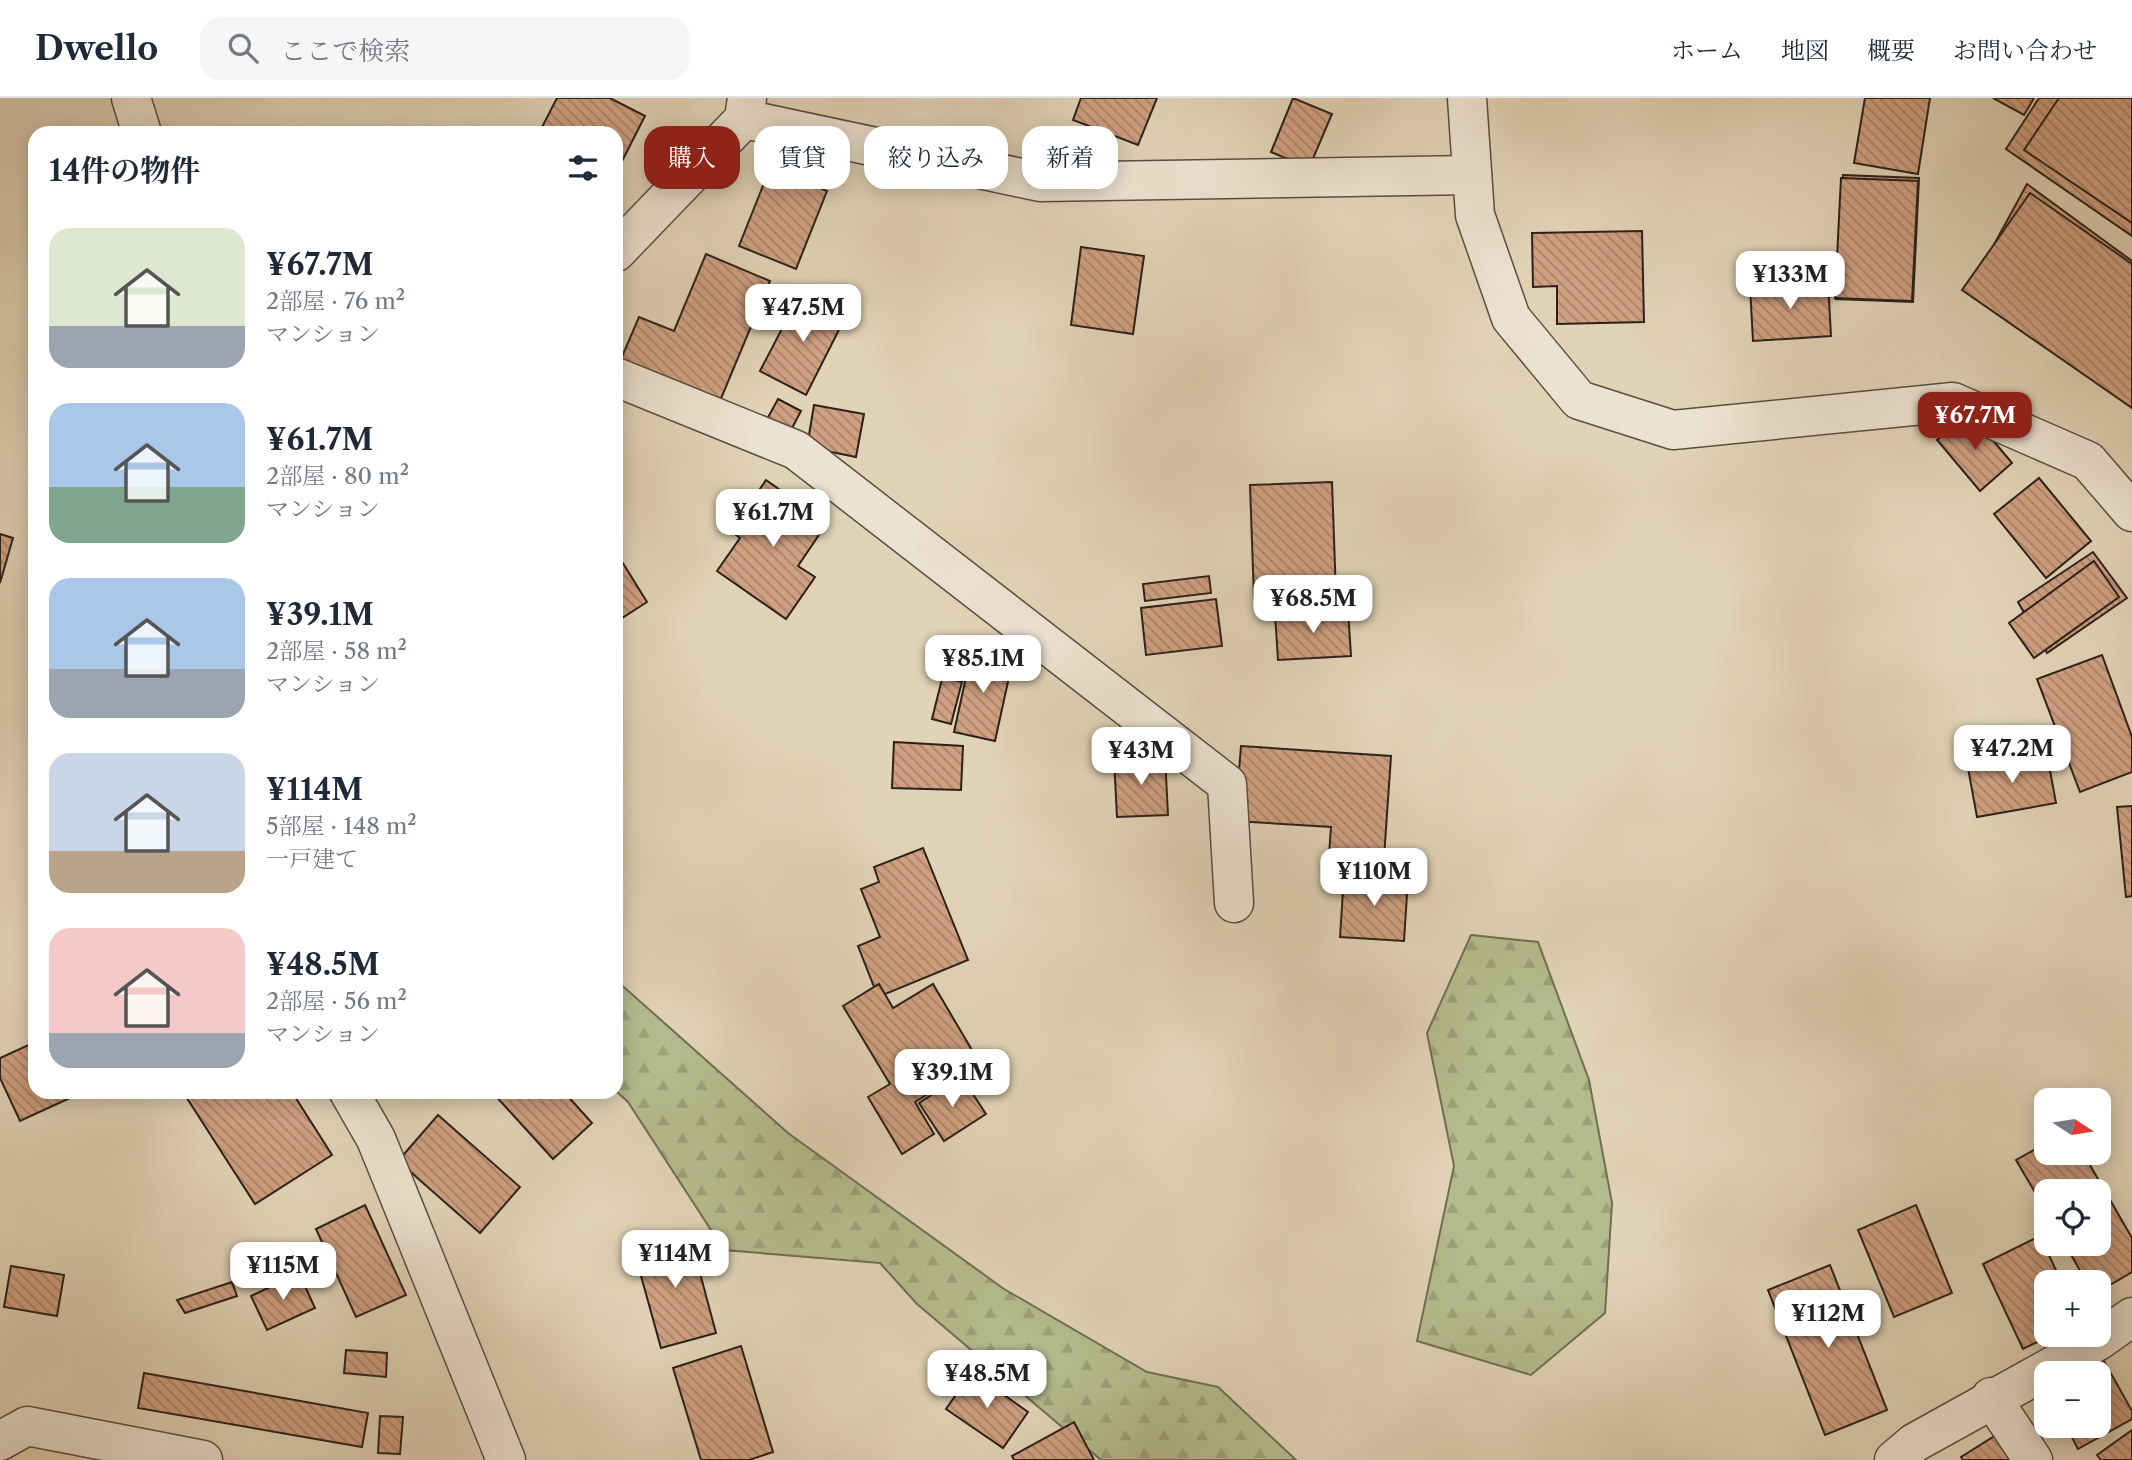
<!DOCTYPE html>
<html lang="ja">
<head>
<meta charset="utf-8">
<style>
	body { margin:0; font-family:"Libre Caslon Text","Noto Serif JP",serif; background:#f6f6f7; color:#1f2937; height:100vh; display:flex; flex-direction:column; font-size:26px; white-space:nowrap }
	* { box-sizing:border-box; margin:0 }
	p { font-size:23px; color:#747a83 }
	.icon { flex:none; width:38px; height:38px; fill:none; stroke:currentColor; stroke-width:2; stroke-linecap:round; stroke-linejoin:round }
	.map { position:relative; flex:1; overflow:hidden }
	.panel { position:absolute; left:28px; top:28px; width:595px; height:973px; display:flex; flex-direction:column; background:#fff; border-radius:21px; box-shadow:0 4px 18px #0003 }
	.panel>* { flex:none }
	.banner { position:absolute; left:644px; top:28px; width:665px; height:63px; display:flex; gap:14px }
	.needle { width:46px; rotate:102deg }
	.tools { position:absolute; left:2034px; top:990px; display:grid; gap:14px }
	.tools a { display:grid; place-items:center; width:77px; height:77px; border-radius:14px; background:#fff; box-shadow:0 4px 18px #0003; font-size:35px }
	.price { position:absolute; translate:-50% -60px; padding:0 16px; border-radius:14px; background:#fff; color:#222; font-size:23px; line-height:46px; filter:drop-shadow(0 2px 4px #0008) }
	.price::after { content:''; position:absolute; left:50%; top:42px; width:21px; height:16px; margin-left:-10px; background:inherit; clip-path:polygon(0 0,100% 0,50% 100%) }
	.price.active { background:#8f2418; color:#fff }
	ul { padding:0; list-style:none }
	li { display:flex; align-items:center; gap:21px; height:175px; padding:0 21px }
	li span { display:grid; place-items:center; flex:none; width:196px; height:140px; border-radius:21px; color:#555 }
	li>.icon { margin-inline-start:auto }
	span .icon { width:84px; height:84px; fill:#fffc; stroke-width:1 }
	li b { font-size:30px }
	h2 { display:flex; justify-content:space-between; align-items:center; height:84px; padding:0 21px; font-size:30px }
	.pill { padding:0 24px; border-radius:21px; background:#fff; box-shadow:0 4px 18px #0003; font-size:24px; line-height:63px }
	.pill.active { background:#8f2418; color:#fff }
	header { display:flex; align-items:center; gap:42px; box-sizing:border-box; height:98px; padding:0 35px; background:#fff; border-bottom:2px solid #e0e1e3 }
	header strong { font-size:33px }
	nav { display:flex; gap:38px; margin-inline-start:auto; font-size:24px }
	.search { width:490px; height:63px; background:#f6f6f7; display:flex; align-items:center; gap:18px; box-sizing:border-box; padding:0 24px; border-radius:21px; color:#747a83; font-size:26px }
	.map>svg:first-child { display:block }
	.forest { fill:url(#forest-firs); stroke:#706e54; stroke-width:2 }
	.building { fill:url(#building-back-hatch); stroke:#2c211a; stroke-width:2 }
	.lines { fill:none; stroke-linecap:round; stroke-linejoin:round }
	.minor-casing { stroke:#594e41; stroke-width:41 }
	.tertiary-casing { stroke:#594e41; stroke-width:41 }
	.minor { stroke:#ece2d0; stroke-width:38 }
	.tertiary { stroke:#ece2d0; stroke-width:38 }
</style>
</head>
<body>
<header>
<strong>Dwello</strong>
<div class="search"><svg class="icon" aria-label="search" viewBox="0 0 24 24"><circle cx="10" cy="10" r="6"/><path d="M15 15l6 6"/></svg>ここで検索</div>
<nav><a>ホーム</a><a>地図</a><a>概要</a><a>お問い合わせ</a></nav>
</header>
<div class="map">
<svg width="2132" height="1362" viewBox="0 0 2132 1362">
	<defs>
		<pattern id="forest-firs" width="22" height="20" patternUnits="userSpaceOnUse" patternTransform="scale(1.75)"><rect width="22" height="20" fill="#b4bc8d"/><path d="M5 1l3.5 6h-7zM16 11l3.5 6h-7z" fill="#9ba179"/></pattern>
		<pattern id="building-back-hatch" width="6" height="6" patternUnits="userSpaceOnUse" patternTransform="scale(1.75)"><rect width="6" height="6" fill="#cfa081"/><path d="M-1 5l2 2M0 0l6 6M5-1l2 2" fill="none" stroke="#a88269"/></pattern>
	</defs>
	<rect width="100%" height="100%" fill="#e1d3b6"/>
	<filter id="stains"><feTurbulence type="fractalNoise" baseFrequency=".00286" numOctaves="4"/><feColorMatrix values="0 0 0 0 .2 0 0 0 0 .09 0 0 0 0 .02 0 0 0 .5 -.17"/></filter>
	<radialGradient id="worn" r=".72"><stop offset=".6" stop-color="#630" stop-opacity="0"/><stop offset="1" stop-color="#630" stop-opacity=".3"/></radialGradient>
	<g class="forest">
		<path d="M1471,837l67,7 51,138 23,123 -7,110 -74,62 -114,-34 37,-175 -27,-133z"/>
		<path d="M616,882l172,153 216,156 143,83 71,15 78,73h-195l-184,-156 -37,-41 -156,-13 -96,-148 -12,-11z"/>
	</g>
	<g class="building">
		<path d="M557,0h53l35,18 -29,57v-40h-77z"/>
		<path d="M1081,0h76l-19,47 -65,-25z"/>
		<path d="M1293,0l39,16 -23,54 -38,-16z"/>
		<path d="M1865,0h65l-12,76 -64,-11z"/>
		<path d="M1993,0h41l-10,17z"/>
		<path d="M2039,0h93v138l-126,-87z"/>
		<path d="M2059,0h73v125l-108,-73z"/>
		<path d="M770,70l57,23 -31,78 -57,-23z"/>
		<path d="M1843,77l76,3 -6,124 -77,-3z"/>
		<path d="M1841,80l77,3 -6,120 -77,-3z"/>
		<path d="M2027,86l105,77v139l-160,-115z"/>
		<path d="M2030,95l102,71v144l-170,-118z"/>
		<path d="M1642,133l2,91 -87,2v-38l-24,1 -1,-54z"/>
		<path d="M1081,149l63,9 -11,78 -62,-9z"/>
		<path d="M706,156l64,27 -50,120 -99,-42 18,-42 35,14z"/>
		<path d="M1828,183l3,55 -78,5 -3,-55z"/>
		<path d="M801,194l45,24 -40,79 -46,-24z"/>
		<path d="M778,301l23,12 -12,23 -23,-13z"/>
		<path d="M814,307l50,9 -8,43 -49,-10z"/>
		<path d="M1970,315l42,50 -32,28 -43,-51z"/>
		<path d="M2039,380l52,63 -45,37 -52,-64z"/>
		<path d="M766,382l61,43 -29,43 17,11 -29,42 -69,-48 23,-33 -9,-7z"/>
		<path d="M1332,384l4,113 -82,3 -4,-113z"/>
		<path d="M0,436l13,4 -13,45z"/>
		<path d="M616,454l31,50 -31,20z"/>
		<path d="M2093,454l34,46 -80,55 -29,-51z"/>
		<path d="M2094,463l25,36 -85,61 -25,-35z"/>
		<path d="M1209,478l2,17 -66,8 -2,-17z"/>
		<path d="M1216,501l6,47 -76,9 -5,-47z"/>
		<path d="M1348,512l3,46 -73,4 -3,-46z"/>
		<path d="M951,545l6,2 -8,34 13,3 -11,42 -19,-5z"/>
		<path d="M957,551l12,3 -6,27 -12,-3z"/>
		<path d="M972,552l41,9 -18,82 -41,-9z"/>
		<path d="M2102,557l30,82v35l-52,20 -43,-113z"/>
		<path d="M894,644l69,4 -2,44 -69,-2z"/>
		<path d="M1241,648l150,10 -7,102 -55,-3 2,-28 -96,-6z"/>
		<path d="M2047,656l9,49 -79,14 -9,-49z"/>
		<path d="M1165,658l3,59 -51,2 -3,-58z"/>
		<path d="M2132,708v90l-6,1 -9,-90z"/>
		<path d="M923,750l45,112 -90,37 -20,-51 22,-9 -19,-48 18,-7 -5,-15z"/>
		<path d="M1344,777l64,4 -4,62 -64,-4z"/>
		<path d="M879,886l14,24 40,-24 46,78 -64,40 19,32 -32,20 -34,-57 22,-13 -47,-78z"/>
		<path d="M35,944v50h48l-63,29 -20,-43v-20z"/>
		<path d="M961,978l25,38 -42,27 -25,-38z"/>
		<path d="M183,994h109l40,63 -77,49z"/>
		<path d="M492,994h72l28,31 -39,36z"/>
		<path d="M438,1017l82,72 -40,46 -82,-72z"/>
		<path d="M2046,1045v10h37l49,85v34l-34,20v-9h-11l-22,-39h33v-52h-52v19l-30,-51z"/>
		<path d="M365,1107l41,90 -50,22 -40,-88z"/>
		<path d="M1916,1107l36,88 -58,24 -36,-87z"/>
		<path d="M689,1134l27,101 -55,15 -28,-101z"/>
		<path d="M2040,1138l22,47h-16v52h6l-29,14 -40,-85z"/>
		<path d="M1830,1167l57,145 -62,25 -57,-145z"/>
		<path d="M11,1168l53,9 -7,41 -53,-9z"/>
		<path d="M299,1175l16,35 -48,22 -16,-34z"/>
		<path d="M232,1184l5,14 -52,17 -8,-13z"/>
		<path d="M741,1248l32,106 -24,8h-48l-28,-92z"/>
		<path d="M346,1252l41,3 -1,24 -42,-4z"/>
		<path d="M2104,1263l28,50v8l-54,30 -12,-23h32v-52h-17z"/>
		<path d="M972,1274l56,40 -25,36 -57,-39z"/>
		<path d="M144,1275l224,40 -6,34 -224,-39z"/>
		<path d="M380,1318l23,1 -3,37 -22,-1z"/>
		<path d="M1074,1324l20,38h-80l-2,-4z"/>
		<path d="M2132,1332v30h-31l-4,-5z"/>
		<path d="M2001,1334l17,28h-55l-2,-3z"/>
	</g>
	<g class="lines">
		<g class="minor-casing">
			<g id="minor">
				<path d="M131,0l11,35"/>
				<path d="M1467,0l8,117 36,103 68,82 94,30 280,-28 135,59 44,51"/>
				<path d="M744,21l296,63 432,-7"/>
				<path d="M616,154l128,-133 3,-21"/>
				<path d="M616,279l180,73 431,334 7,119"/>
				<path d="M349,994l27,47 130,321"/>
				<path d="M1991,1299l42,63"/>
				<path d="M1894,1362l20,-17 184,-102 34,-24"/>
			</g>
		</g>
		<g class="tertiary-casing">
			<path id="tertiary" d="M0,1343l27,-15 176,34"/>
		</g>
		<use href="#minor" class="minor"/>
		<use href="#tertiary" class="tertiary"/>
	</g>
	<rect width="100%" height="100%" filter="url(#stains)"/>
	<rect width="100%" height="100%" fill="url(#worn)"/>
</svg>
<div class="tools">
<a><svg class="needle" viewBox="-14 -14 28 28"><path d="M0-13l5 13h-10z" fill="#e53935"/><path d="M0 13l5-13h-10z" fill="#747a83"/></svg></a>
<a><svg class="icon" aria-label="locate" viewBox="0 0 24 24"><circle cx="12" cy="12" r="6"/><path d="M12 2v4M12 18v4M2 12h4M18 12h4"/></svg></a>
<a>+</a>
<a>−</a>
</div>
<b class="price" style="left:1790px;top:213px">¥133M</b>
<b class="price" style="left:803px;top:246px">¥47.5M</b>
<b class="price active" style="left:1975px;top:354px">¥67.7M</b>
<b class="price" style="left:773px;top:451px">¥61.7M</b>
<b class="price" style="left:1313px;top:537px">¥68.5M</b>
<b class="price" style="left:983px;top:597px">¥85.1M</b>
<b class="price" style="left:2012px;top:687px">¥47.2M</b>
<b class="price" style="left:1141px;top:689px">¥43M</b>
<b class="price" style="left:1374px;top:810px">¥110M</b>
<b class="price" style="left:952px;top:1011px">¥39.1M</b>
<b class="price" style="left:675px;top:1192px">¥114M</b>
<b class="price" style="left:283px;top:1204px">¥115M</b>
<b class="price" style="left:1828px;top:1252px">¥112M</b>
<b class="price" style="left:987px;top:1312px">¥48.5M</b>
<div class="banner">
<a class="pill active">購入</a>
<a class="pill">賃貸</a>
<a class="pill">絞り込み</a>
<a class="pill">新着</a>
</div>
<section class="panel">
<h2>14件の物件<svg class="icon" aria-label="filters" viewBox="0 0 24 24"><path d="M4 7h16M4 17h16"/><circle cx="9" cy="7" r="2"/><circle cx="15" cy="17" r="2"/></svg></h2>
<ul>
<li><span style="background:linear-gradient(#dfe7d0 70%,#9aa5b1 0)"><svg class="icon" aria-label="home" viewBox="0 0 24 24"><path d="M3 11l9-7 9 7M6 9v11h12V9"/></svg></span><div><b>¥67.7M</b><p>2部屋 · 76 m²</p><p>マンション</p></div></li>
<li><span style="background:linear-gradient(#a9c7e8 60%,#7fa58c 0)"><svg class="icon" aria-label="home" viewBox="0 0 24 24"><path d="M3 11l9-7 9 7M6 9v11h12V9"/></svg></span><div><b>¥61.7M</b><p>2部屋 · 80 m²</p><p>マンション</p></div></li>
<li><span style="background:linear-gradient(#a9c7e8 65%,#9aa5b1 0)"><svg class="icon" aria-label="home" viewBox="0 0 24 24"><path d="M3 11l9-7 9 7M6 9v11h12V9"/></svg></span><div><b>¥39.1M</b><p>2部屋 · 58 m²</p><p>マンション</p></div></li>
<li><span style="background:linear-gradient(#c9d6e8 70%,#b9a48a 0)"><svg class="icon" aria-label="home" viewBox="0 0 24 24"><path d="M3 11l9-7 9 7M6 9v11h12V9"/></svg></span><div><b>¥114M</b><p>5部屋 · 148 m²</p><p>一戸建て</p></div></li>
<li><span style="background:linear-gradient(#f6c9c9 75%,#9aa5b1 0)"><svg class="icon" aria-label="home" viewBox="0 0 24 24"><path d="M3 11l9-7 9 7M6 9v11h12V9"/></svg></span><div><b>¥48.5M</b><p>2部屋 · 56 m²</p><p>マンション</p></div></li>
</ul>
</section>
</div>
</body>
</html>
